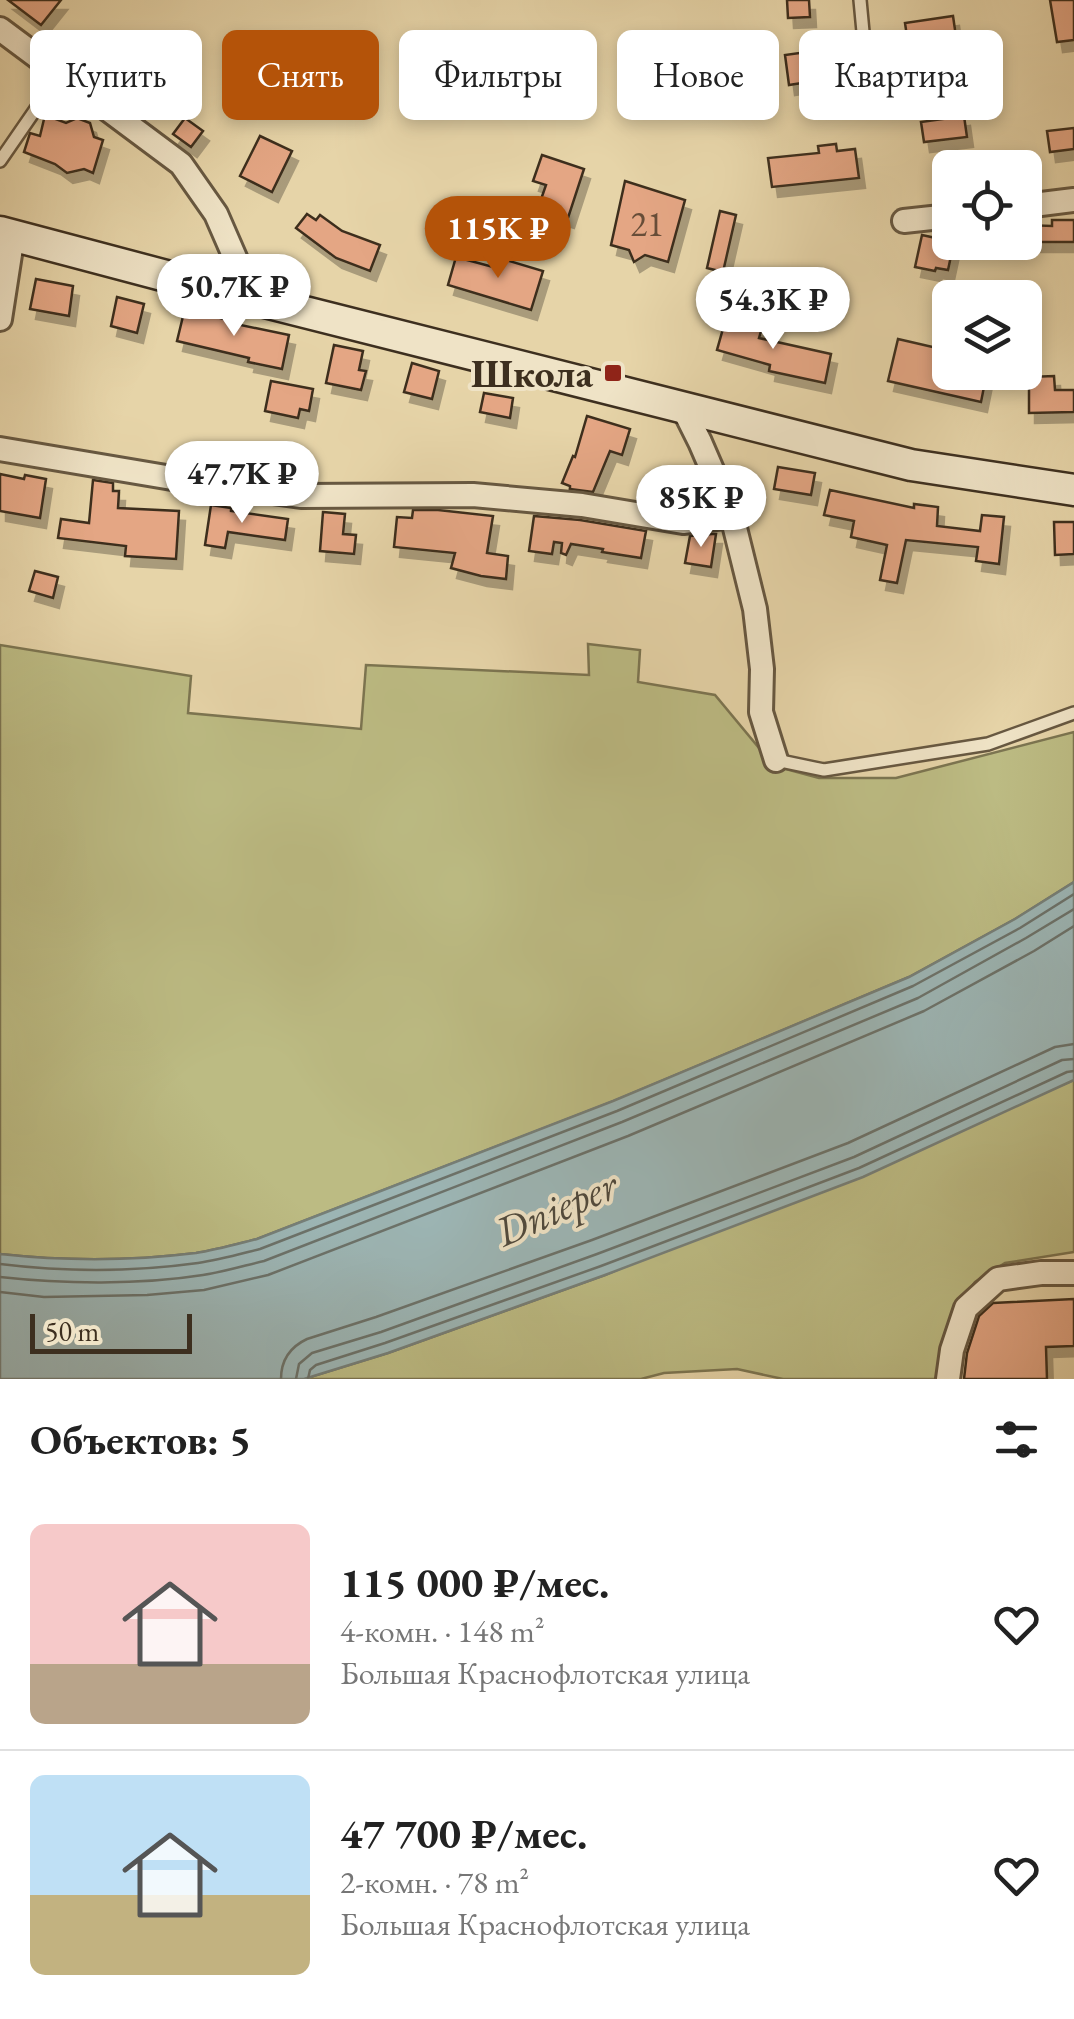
<!DOCTYPE html>
<html lang="ru">
<head>
<meta charset="utf-8">
<style>
	body { margin:0; font-family:"EB Garamond",serif; background:#f6f6f6; color:#222; height:100vh; display:flex; flex-direction:column; font-size:38px; white-space:nowrap }
	* { box-sizing:border-box; margin:0 }
	p { font-size:32px; color:#767676 }
	.icon { flex:none; width:55px; height:55px; fill:none; stroke:currentColor; stroke-width:2; stroke-linecap:round; stroke-linejoin:round }
	.map { position:relative; height:1379px; overflow:hidden }
	.panel { display:flex; flex-direction:column; background:#fff; flex:1 }
	.panel>* { flex:none }
	.hud { position:absolute; left:30px; top:30px; width:1015px; height:90px; display:flex; gap:20px }
	.tools { position:absolute; left:932px; top:150px; display:grid; gap:20px }
	.tools a { display:grid; place-items:center; width:110px; height:110px; border-radius:15px; background:#fff; box-shadow:0 5px 15px #0003; font-size:50px }
	.scale { position:absolute; left:30px; bottom:25px; width:162px; box-sizing:border-box; padding-left:10px; border:5px solid #3d2f1f; border-top:0; font-size:28px; line-height:35px; white-space:nowrap; color:#3d2f1f; -webkit-text-stroke:8px #efe3c6; paint-order:stroke }
	.price { position:absolute; translate:-50% -85px; padding:0 22px; border-radius:35px; background:#fff; color:#222; font-size:32px; line-height:65px; filter:drop-shadow(0 2px 5px #0008) }
	.price::after { content:''; position:absolute; left:50%; top:60px; width:30px; height:22px; margin-left:-15px; background:inherit; clip-path:polygon(0 0,100% 0,50% 100%) }
	.price.current { background:#b45309; color:#fff }
	ul { padding:0; list-style:none }
	li { display:flex; align-items:center; gap:30px; height:250px; padding:0 30px }
	li+li { border-top:2px solid #e0e0e0 }
	li span { display:grid; place-items:center; flex:none; width:280px; height:200px; border-radius:15px; color:#555 }
	li>.icon { margin-inline-start:auto }
	span .icon { width:120px; height:120px; fill:#fffc; stroke-width:1 }
	li b { font-size:42px }
	h2 { display:flex; justify-content:space-between; align-items:center; height:120px; padding:0 30px; font-size:42px }
	.chip { padding:0 35px; border-radius:15px; background:#fff; box-shadow:0 5px 15px #0003; font-size:35px; line-height:90px }
	.chip.current { background:#b45309; color:#fff }
	.map>svg:first-child { display:block }
	.green { fill:#bcbb83; stroke:#7c7551; stroke-width:2.5 }
	.water { fill:#9cb5b4; stroke:#767f78; stroke-width:2.5 }
	.lines { fill:none; stroke-linecap:round; stroke-linejoin:round }
	.shore { stroke:#6c726a; stroke-width:2.5 }
	.building { fill:#e4a684; stroke:#3d2f1f; stroke-width:2.5; filter:url(#shadow) }
	.lane-casing { stroke:#675841; stroke-width:16 }
	.street-casing { stroke:#675841; stroke-width:28 }
	.secondary-casing { stroke:#3d2f1f; stroke-width:35 }
	.lane { stroke:#efe3c6; stroke-width:11 }
	.street { stroke:#efe3c6; stroke-width:22 }
	.secondary { stroke:#efe3c6; stroke-width:30 }
	.poi-dot { fill:#8f2418; stroke:#efe3c6; stroke-width:4 }
	.labels { text-anchor:middle; dominant-baseline:central; stroke-width:8; stroke-linejoin:round; paint-order:stroke }
	.number-label { font-size:35px; fill:#674d38 }
	.poi-label { font-size:40px; font-weight:bold; fill:#3d2f1f; stroke:#efe3c6; text-anchor:end }
	.water-label { font-size:42px; font-style:italic; fill:#504a3d; stroke:#efe3c6 }
</style>
</head>
<body>
<div class="map">
<svg width="1074" height="1379" viewBox="0 0 1074 1379">
	<defs>
		<filter id="shadow"><feDropShadow dx="6" dy="10" stdDeviation="0" flood-color="#0004"/></filter>
	</defs>
	<rect width="100%" height="100%" fill="#e6d4a8"/>
	<filter id="stains"><feTurbulence type="fractalNoise" baseFrequency=".002" numOctaves="4"/><feColorMatrix values="0 0 0 0 .2 0 0 0 0 .09 0 0 0 0 .02 0 0 0 .5 -.17"/></filter>
	<radialGradient id="worn" r=".72"><stop offset=".6" stop-color="#630" stop-opacity="0"/><stop offset="1" stop-color="#630" stop-opacity=".3"/></radialGradient>
	<g class="green">
		<path d="M588,644l52,6 -2,32 77,13 59,71 45,12h77l178,-46v150l-59,37 -106,58 -295,124 -357,138c-20,5 -41,11 -61,14 -65,8 -132,8 -196,1v-609l191,31 -3,37 173,16 5,-64 223,10z"/>
		<path d="M1074,1080v172l-69,11 -30,19 -19,26 -13,36 -7,35h-153l-46,-10 -73,4 -23,6h-337l84,-26 217,-78z"/>
	</g>
	<path class="water" d="M1074,882v198l-211,97 -258,98 -217,78 -84,26h-304v-125c64,7 131,7 196,-1 20,-3 41,-9 61,-14l356,-138 296,-124 106,-58z"/>
	<g class="lines">
		<g class="shore">
			<path d="M0,1264c65,8 133,8 198,-1 21,-3 42,-9 62,-14l357,-138 296,-125 107,-58 54,-34"/>
			<path d="M0,1277c63,7 140,8 203,-2 20,-3 40,-9 61,-14l358,-139 296,-124 108,-60 48,-29"/>
			<path d="M0,1292l44,5 103,-2 57,-5 64,-15 360,-139 296,-125 110,-60 40,-25"/>
			<path d="M281,1379c0,-19 9,-32 26,-40l69,-22 216,-77 256,-97 207,-96 19,-3"/>
			<path d="M296,1379l3,-15 13,-11 69,-21 216,-78 257,-97 208,-97 12,-1"/>
			<path d="M308,1379l2,-9 6,-5 69,-22 216,-77 258,-98 208,-96 7,-1"/>
		</g>
	</g>
	<g class="building">
		<path d="M8,0h53l-20,25z"/>
		<path d="M787,0h22l1,17 -22,1z"/>
		<path d="M1050,0h24v40l-17,2z"/>
		<path d="M953,16l6,41 -48,7 -6,-41z"/>
		<path d="M300,44l37,14 -11,30 -11,-4 -5,12 -26,-10z"/>
		<path d="M836,48l4,29 -51,8 -4,-30z"/>
		<path d="M98,50l34,20 -9,16 -34,-20z"/>
		<path d="M45,115l21,8 11,-5 13,5 4,14 9,3 -10,33 -9,-4 -17,4 -12,-9 -31,-12 6,-19 10,3z"/>
		<path d="M964,116l3,21 -43,5 -3,-20z"/>
		<path d="M185,118l18,13 -12,16 -18,-13z"/>
		<path d="M1074,128v21l-24,3 -3,-21z"/>
		<path d="M260,136l32,15 -20,41 -32,-16z"/>
		<path d="M836,144l1,7 18,-2 4,29 -87,9 -4,-29 51,-5 -1,-7z"/>
		<path d="M542,155l42,14 -16,49 -30,-10 8,-23 -13,-4z"/>
		<path d="M625,181l60,19 -17,62 -23,-7 -11,7 -5,-12 -18,-5z"/>
		<path d="M720,211l16,4 -13,57 -16,-4z"/>
		<path d="M307,214l9,6 4,-5 22,16 38,14 -10,26 -34,-13 -40,-30z"/>
		<path d="M1052,220h22v22h-49v-17l27,1z"/>
		<path d="M922,235l32,7 -6,28 -12,-2 -1,3 -20,-4z"/>
		<path d="M456,257l37,10 3,-10 47,14 -12,39 -83,-25z"/>
		<path d="M36,279l37,7 -4,30 -39,-7z"/>
		<path d="M117,297l27,7 -7,29 -26,-7z"/>
		<path d="M185,308l46,13v2l58,12 -7,34 -34,-7 1,-4 -72,-17z"/>
		<path d="M726,318l36,10 -3,10 72,16 -6,29 -56,-12 1,-6 -53,-15z"/>
		<path d="M898,339l52,12v21h37l-6,30 -93,-21z"/>
		<path d="M334,345l29,6 -4,19 7,1 -5,19 -35,-7z"/>
		<path d="M412,363l27,8 -7,28 -28,-7z"/>
		<path d="M1054,376l1,14h19v22l-45,1v-36z"/>
		<path d="M271,381l42,8 -4,22 -9,-2 -2,9 -33,-7z"/>
		<path d="M484,393l29,5 -3,20 -30,-6z"/>
		<path d="M587,416l43,13 -8,26 -12,-4 -17,41 -23,-3v-3l-8,-3 11,-27 2,1z"/>
		<path d="M778,467l37,6 -4,22 -37,-6z"/>
		<path d="M0,474l24,5 1,-4 21,4 -6,39 -40,-7z"/>
		<path d="M93,480l20,3v8h6l-1,17 61,3 -3,48 -51,-3 1,-10 -68,-8 3,-19 28,4z"/>
		<path d="M830,490l84,18v-4l24,3 -1,19 43,5 2,-16 22,2 -5,47 -23,-3 2,-14 -72,-7 -9,43 -17,-3 7,-35 -36,-8 3,-16 -30,-6z"/>
		<path d="M211,505l20,3v3l57,8 -3,21 -57,-8 -3,16 -20,-3z"/>
		<path d="M413,510h25l55,6 -6,37 21,3 -2,23 -25,-3 -30,-8 4,-15 -61,-6 3,-30 15,1z"/>
		<path d="M323,512l22,2 -2,20 13,1 -2,19 -34,-3z"/>
		<path d="M534,516l46,4 66,11 -5,27 -39,-6 1,-3 -32,-5 -5,11 -5,-2 1,-10 -8,-1 -2,12 -23,-3z"/>
		<path d="M1054,522h20v32l-19,1z"/>
		<path d="M712,534h4l-5,33 -26,-4 5,-27z"/>
		<path d="M35,571l23,6 -5,21 -24,-7z"/>
		<path d="M1074,1299v47l-28,1 1,32h-83l3,-26 12,-37 14,-13z"/>
	</g>
	<g class="lines">
		<g class="lane-casing">
			<g id="lane">
				<path d="M860,0l8,85"/>
				<path d="M0,161l60,-87"/>
				<path d="M776,760l48,10 164,-26 86,-31"/>
			</g>
		</g>
		<g class="street-casing">
			<g id="street">
				<path d="M0,29l181,135 35,50 37,85"/>
				<path d="M1025,206l49,-6"/>
				<path d="M904,221l46,-5"/>
				<path d="M0,319l13,-84"/>
				<path d="M682,406l18,36 32,74 23,93 7,60 -1,43 15,48"/>
				<path d="M0,449l172,29 129,18 172,-1 109,10 101,17 49,-6"/>
				<path d="M948,1379l4,-29 14,-42 32,-29 43,-6h33"/>
			</g>
		</g>
		<g class="secondary-casing">
			<path id="secondary" d="M0,232l253,67 658,166 163,25"/>
		</g>
		<use href="#lane" class="lane"/>
		<use href="#street" class="street"/>
		<use href="#secondary" class="secondary"/>
	</g>
	<rect class="poi-dot" x="603" y="363" width="20" height="20" rx="5"/>
	<g class="labels">
		<g class="number-label">
			<text x="647" y="223">21</text>
		</g>
		<g class="poi-label">
			<text x="593" y="373">Школа</text>
		</g>
		<g class="water-label">
			<text transform="translate(556 1208) rotate(-24)">Dnieper</text>
		</g>
	</g>
	<rect width="100%" height="100%" filter="url(#stains)"/>
	<rect width="100%" height="100%" fill="url(#worn)"/>
</svg>
<div class="tools">
<a><svg class="icon" aria-label="locate" viewBox="0 0 24 24"><circle cx="12" cy="12" r="6"/><path d="M12 2v4M12 18v4M2 12h4M18 12h4"/></svg></a>
<a><svg class="icon" aria-label="layers" viewBox="0 0 24 24"><path d="M12 4l9 5-9 5-9-5zM3 14l9 5 9-5"/></svg></a>
</div>
<div class="scale">50 m</div>
<b class="price current" style="left:498px;top:281px">115K ₽</b>
<b class="price" style="left:234px;top:339px">50.7K ₽</b>
<b class="price" style="left:773px;top:352px">54.3K ₽</b>
<b class="price" style="left:242px;top:526px">47.7K ₽</b>
<b class="price" style="left:701px;top:550px">85K ₽</b>
<div class="hud">
<a class="chip">Купить</a>
<a class="chip current">Снять</a>
<a class="chip">Фильтры</a>
<a class="chip">Новое</a>
<a class="chip">Квартира</a>
</div>
</div>
<section class="panel">
<h2>Объектов: 5<svg class="icon" aria-label="filters" viewBox="0 0 24 24"><path d="M4 7h16M4 17h16"/><circle cx="9" cy="7" r="2"/><circle cx="15" cy="17" r="2"/></svg></h2>
<ul>
<li><span style="background:linear-gradient(#f6c9c9 70%,#b9a48a 0)"><svg class="icon" aria-label="home" viewBox="0 0 24 24"><path d="M3 11l9-7 9 7M6 9v11h12V9"/></svg></span><div><b>115 000 ₽/мес.</b><p>4-комн. · 148 m²</p><p>Большая Краснофлотская улица</p></div><svg class="icon" aria-label="heart" viewBox="0 0 24 24"><path d="M12 20l-8-8c-3-5 5-10 8-4 3-6 11-1 8 4z"/></svg></li>
<li><span style="background:linear-gradient(#bfe0f5 60%,#c2b280 0)"><svg class="icon" aria-label="home" viewBox="0 0 24 24"><path d="M3 11l9-7 9 7M6 9v11h12V9"/></svg></span><div><b>47 700 ₽/мес.</b><p>2-комн. · 78 m²</p><p>Большая Краснофлотская улица</p></div><svg class="icon" aria-label="heart" viewBox="0 0 24 24"><path d="M12 20l-8-8c-3-5 5-10 8-4 3-6 11-1 8 4z"/></svg></li>
</ul>
</section>
</body>
</html>
